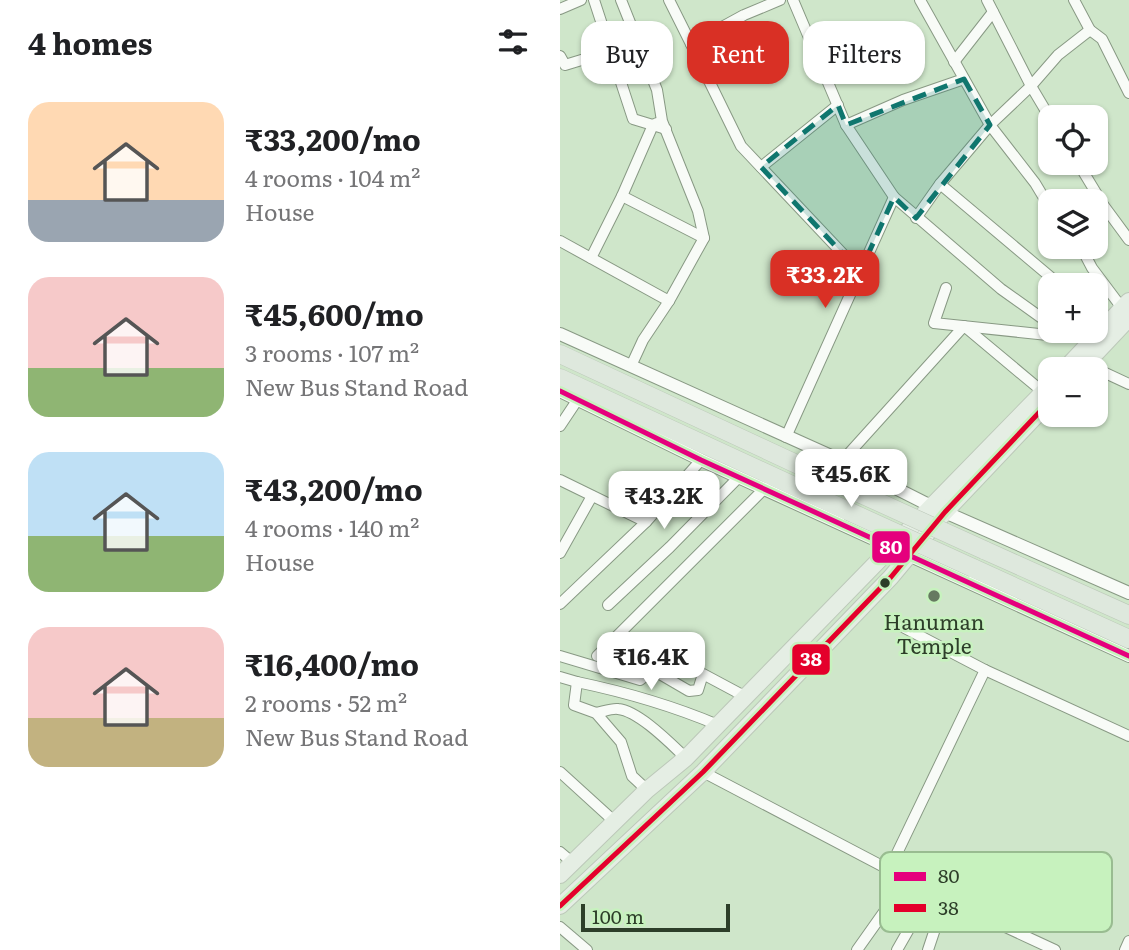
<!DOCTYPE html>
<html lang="en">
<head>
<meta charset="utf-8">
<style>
	body { margin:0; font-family:Literata,serif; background:#f2f2f2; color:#202124; height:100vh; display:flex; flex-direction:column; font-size:26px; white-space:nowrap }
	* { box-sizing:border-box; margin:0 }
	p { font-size:23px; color:#757577 }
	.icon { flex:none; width:38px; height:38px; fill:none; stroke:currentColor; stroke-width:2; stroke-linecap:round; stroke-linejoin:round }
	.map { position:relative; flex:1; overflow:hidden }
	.details { display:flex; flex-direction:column; background:#fff; width:560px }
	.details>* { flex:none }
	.hud { position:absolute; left:21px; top:21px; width:443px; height:63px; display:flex; gap:14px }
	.tools { position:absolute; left:478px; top:105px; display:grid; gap:14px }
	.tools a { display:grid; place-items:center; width:70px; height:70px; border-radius:14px; background:#fff; box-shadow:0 2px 5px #0004; font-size:35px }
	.scale { position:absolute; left:21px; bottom:18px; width:149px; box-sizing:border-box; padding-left:7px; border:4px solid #2d3e29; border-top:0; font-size:19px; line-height:24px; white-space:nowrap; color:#2d3e29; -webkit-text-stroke:5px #c7f2be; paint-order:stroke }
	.price { position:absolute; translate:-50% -60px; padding:0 16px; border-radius:14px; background:#fff; color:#222; font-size:23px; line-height:46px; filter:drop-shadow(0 2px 4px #0008) }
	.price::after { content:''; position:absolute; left:50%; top:42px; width:21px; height:16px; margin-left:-10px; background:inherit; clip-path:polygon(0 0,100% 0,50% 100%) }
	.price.selected { background:#d93025; color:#fff }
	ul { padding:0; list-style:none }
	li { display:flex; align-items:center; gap:21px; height:175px; padding:0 28px }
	li span { display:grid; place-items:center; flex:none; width:196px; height:140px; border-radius:21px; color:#555 }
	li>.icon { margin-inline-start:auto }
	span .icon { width:84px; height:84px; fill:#fffc; stroke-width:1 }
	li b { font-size:30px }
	h2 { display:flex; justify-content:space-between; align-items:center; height:84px; padding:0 28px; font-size:30px }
	.tag { padding:0 24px; border-radius:21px; background:#fff; box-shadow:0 2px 5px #0004; font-size:24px; line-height:63px }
	.tag.selected { background:#d93025; color:#fff }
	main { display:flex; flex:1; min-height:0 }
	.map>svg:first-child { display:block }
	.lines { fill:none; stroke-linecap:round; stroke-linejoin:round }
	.minor-casing { stroke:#889984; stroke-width:12 }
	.tertiary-casing { stroke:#889984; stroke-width:14 }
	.primary-casing { stroke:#bcc8b9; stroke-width:18 }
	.trunk-casing { stroke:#bcc8b9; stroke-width:19 }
	.minor { stroke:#f8fbf7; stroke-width:10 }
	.tertiary { stroke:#f8fbf7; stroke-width:12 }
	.primary { stroke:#e5eee4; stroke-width:16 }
	.trunk { stroke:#dee8dd; stroke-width:18 }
	.trunk-bridge-casing { stroke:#bcc8b9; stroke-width:19; stroke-linecap:butt }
	.trunk-bridge { stroke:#dee8dd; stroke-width:18 }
	.bus-1-casing { stroke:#c7f2be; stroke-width:10 }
	.bus-2-casing { stroke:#c7f2be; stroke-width:10 }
	.bus-1 { stroke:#e5007d; stroke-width:5 }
	.bus-2 { stroke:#e4002b; stroke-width:5 }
	.marked { fill:#0f766e; fill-opacity:0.2; stroke:#0f766e; stroke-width:5; stroke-dasharray:14 9; stroke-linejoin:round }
	.bus-dot { fill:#2d3e29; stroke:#c7f2be; stroke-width:2.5 }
	.poi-dot { fill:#667961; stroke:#c7f2be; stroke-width:2.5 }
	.labels { text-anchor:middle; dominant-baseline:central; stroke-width:5; stroke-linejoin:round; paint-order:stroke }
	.poi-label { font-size:21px; fill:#2d3e29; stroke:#c7f2be }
	.key { fill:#c7f2be; stroke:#99bc91; stroke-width:2 }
	.key-label { font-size:19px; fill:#2d3e29 }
	.line-badge { stroke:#c7f2be; stroke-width:2.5 }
	.badge-label { font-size:19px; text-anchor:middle; font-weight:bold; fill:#fff }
</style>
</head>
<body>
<main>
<section class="details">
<h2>4 homes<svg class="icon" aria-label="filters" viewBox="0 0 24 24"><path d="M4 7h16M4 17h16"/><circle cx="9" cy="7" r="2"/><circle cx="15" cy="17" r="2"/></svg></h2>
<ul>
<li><span style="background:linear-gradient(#ffd9b3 70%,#9aa5b1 0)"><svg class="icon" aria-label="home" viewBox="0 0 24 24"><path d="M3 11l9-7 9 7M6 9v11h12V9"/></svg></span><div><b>₹33,200/mo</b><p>4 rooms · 104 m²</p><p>House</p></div></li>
<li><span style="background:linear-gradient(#f6c9c9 65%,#8fb573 0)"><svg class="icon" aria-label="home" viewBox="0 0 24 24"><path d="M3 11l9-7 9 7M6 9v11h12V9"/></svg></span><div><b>₹45,600/mo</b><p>3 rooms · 107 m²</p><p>New Bus Stand Road</p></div></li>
<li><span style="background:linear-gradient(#bfe0f5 60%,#8fb573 0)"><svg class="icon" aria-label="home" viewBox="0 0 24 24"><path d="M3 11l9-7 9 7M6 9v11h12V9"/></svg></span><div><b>₹43,200/mo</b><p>4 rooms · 140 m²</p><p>House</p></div></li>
<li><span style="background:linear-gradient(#f6c9c9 65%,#c2b280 0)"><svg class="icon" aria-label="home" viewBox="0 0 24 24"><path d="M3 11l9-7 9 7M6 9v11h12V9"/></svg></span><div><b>₹16,400/mo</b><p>2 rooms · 52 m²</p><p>New Bus Stand Road</p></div></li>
</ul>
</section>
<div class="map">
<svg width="569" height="950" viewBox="0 0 569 950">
	<rect width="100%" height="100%" fill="#cfe6ca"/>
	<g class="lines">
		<g class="minor-casing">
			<g id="minor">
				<path d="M34,0l39,119 33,10"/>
				<path d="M61,0l36,90 5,31 36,90 6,27 -35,63"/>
				<path d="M109,0l22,44"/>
				<path d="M220,0l-36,15 -53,29 50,102 119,126"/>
				<path d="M233,0l53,125 48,72 107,92 49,35"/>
				<path d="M360,0l70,125 45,58 15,25"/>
				<path d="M427,0l44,86 19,32"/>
				<path d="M514,0l16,30 12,9 27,54"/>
				<path d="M0,9l21,-9"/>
				<path d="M0,56l5,9 46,-14"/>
				<path d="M394,62l39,-50"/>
				<path d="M286,125l57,-25 61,-21"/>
				<path d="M518,163l26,43 25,34"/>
				<path d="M201,167l77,-62"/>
				<path d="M62,196l82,42"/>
				<path d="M356,218l24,-34"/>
				<path d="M0,241l109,60 -26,39 -12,26"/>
				<path d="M521,247l11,21 30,40"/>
				<path d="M31,258l31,-62 31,-71 4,-2"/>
				<path d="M500,285l-120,-101 50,-59 41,-39 27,-31 32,-25"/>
				<path d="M386,288l-12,35 133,14"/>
				<path d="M536,316l10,9"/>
				<path d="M526,364l43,20"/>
				<path d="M0,426l18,-27"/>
				<path d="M226,437l108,-240"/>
				<path d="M282,461l122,-135 79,66"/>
				<path d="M0,480l86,42 55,-62"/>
				<path d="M0,553l32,-57"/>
				<path d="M0,604l86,-82"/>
				<path d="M48,605l62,-58 69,-70"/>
				<path d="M339,625l86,45 144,66"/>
				<path d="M0,656l80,24 13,-10 36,21 9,-1 5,-16 43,23"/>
				<path d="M37,656l168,-168"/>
				<path d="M0,677l17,5"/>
				<path d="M36,713c6,-1 16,-5 22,-4 21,2 53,35 68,49"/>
				<path d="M0,772l55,50"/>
				<path d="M143,772l242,127 -17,51"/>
				<path d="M87,790l-15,-14 -11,-34 -25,-29 -22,-8 3,-23c48,10 96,24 141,43"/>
				<path d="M0,852l13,11"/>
				<path d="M329,870l96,-200"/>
				<path d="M385,899l110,51"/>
				<path d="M0,927l27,23"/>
				<path d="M297,950l34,-48 22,20 -16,28"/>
				<path d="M565,950l4,-9"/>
			</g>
		</g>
		<g class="tertiary-casing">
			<g id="tertiary">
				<path d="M0,334l282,127 89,45 198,87"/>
				<path d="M0,391l141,69 428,196"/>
			</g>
		</g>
		<g class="primary-casing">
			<g id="primary">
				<path d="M505,369l64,-68"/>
				<path d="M521,369l48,-51"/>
				<path d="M0,875l87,-85 39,-32 32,-33 332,-340"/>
				<path d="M0,906l143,-134 188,-195 54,-65 105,-111"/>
			</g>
		</g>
		<g class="trunk-casing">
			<g id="trunk">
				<path d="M0,354l301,140"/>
				<path d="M0,378l288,133"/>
				<path d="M424,550l145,65"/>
				<path d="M413,568l156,71"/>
			</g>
		</g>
		<use href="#minor" class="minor"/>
		<use href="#tertiary" class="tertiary"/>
		<use href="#primary" class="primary"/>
		<use href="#trunk" class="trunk"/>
		<g class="trunk-bridge-casing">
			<g id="trunk-bridge">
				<path d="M301,494l123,56"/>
				<path d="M288,511l125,57"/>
			</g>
		</g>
		<use href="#trunk-bridge" class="trunk-bridge"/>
		<g class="bus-1-casing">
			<path id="bus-1" d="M0,391l141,69 428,196"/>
		</g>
		<g class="bus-2-casing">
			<path id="bus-2" d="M0,906l143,-134 188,-195 54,-65 105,-111"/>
		</g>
		<use href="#bus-1" class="bus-1"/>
		<use href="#bus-2" class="bus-2"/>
	</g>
	<path class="marked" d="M404,79l26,46 -74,93 -22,-21 -34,75 -99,-105 77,-62 8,20z"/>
	<circle class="bus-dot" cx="325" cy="583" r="6"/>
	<circle class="poi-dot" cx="374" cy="596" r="7"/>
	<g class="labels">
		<g class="poi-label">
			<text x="374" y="620">Hanuman<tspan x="374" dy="24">Temple</tspan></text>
		</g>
	</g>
	<rect x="320" y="852" width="232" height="80" rx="10" class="key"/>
	<rect x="334" y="872" width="32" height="9" fill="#e5007d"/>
	<rect x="334" y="904" width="32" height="8" fill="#e4002b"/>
	<g class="key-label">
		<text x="378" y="883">80</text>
		<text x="378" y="915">38</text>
	</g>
	<g class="line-badge">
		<rect x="311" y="530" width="40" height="34" rx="7" fill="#e5007d"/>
		<rect x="231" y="643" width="40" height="33" rx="7" fill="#e4002b"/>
	</g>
	<g class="badge-label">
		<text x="331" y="554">80</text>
		<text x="251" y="666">38</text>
	</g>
</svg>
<div class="tools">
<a><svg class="icon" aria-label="locate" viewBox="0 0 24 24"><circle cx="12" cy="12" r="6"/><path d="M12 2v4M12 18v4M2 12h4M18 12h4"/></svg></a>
<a><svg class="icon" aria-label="layers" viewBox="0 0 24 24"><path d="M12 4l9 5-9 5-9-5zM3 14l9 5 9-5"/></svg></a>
<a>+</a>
<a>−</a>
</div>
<div class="scale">100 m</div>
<b class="price selected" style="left:265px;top:310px">₹33.2K</b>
<b class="price" style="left:291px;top:509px">₹45.6K</b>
<b class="price" style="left:104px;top:531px">₹43.2K</b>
<b class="price" style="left:91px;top:692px">₹16.4K</b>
<div class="hud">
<a class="tag">Buy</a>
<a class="tag selected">Rent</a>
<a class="tag">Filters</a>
</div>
</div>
</main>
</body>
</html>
